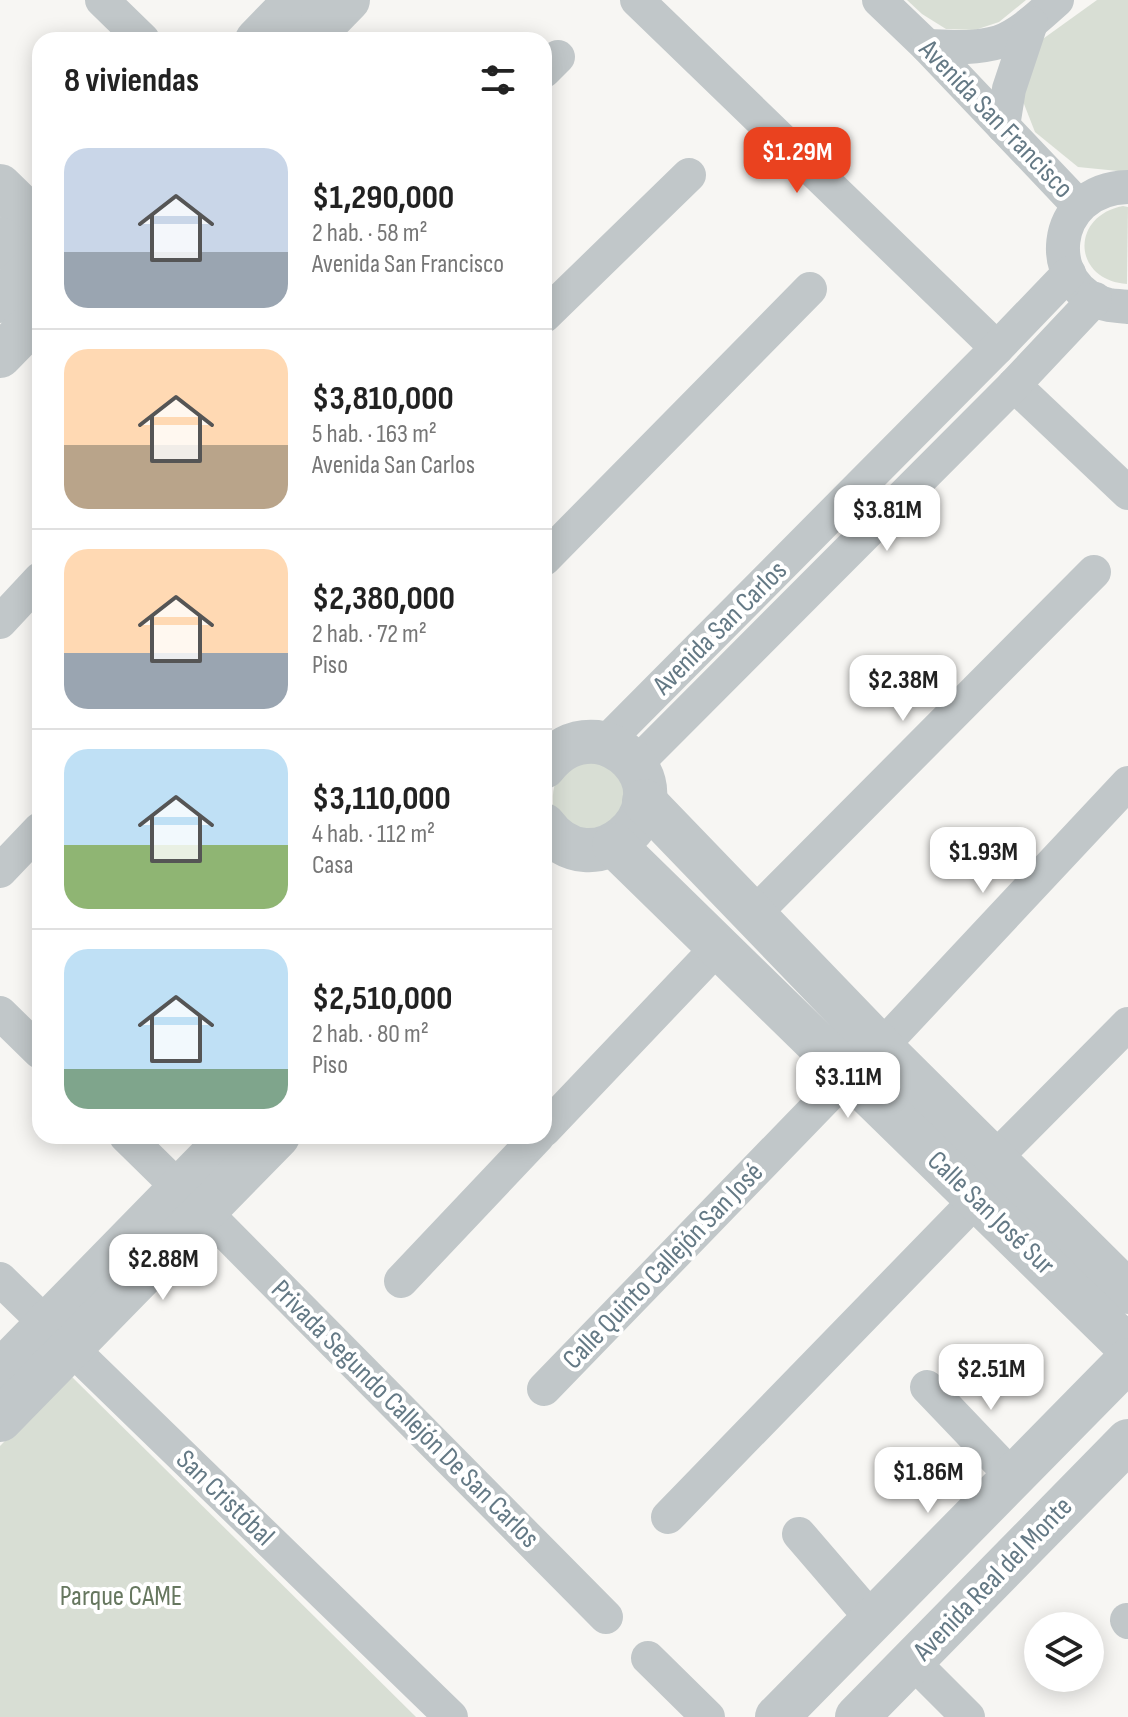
<!DOCTYPE html>
<html lang="es">
<head>
<meta charset="utf-8">
<style>
	body { margin:0; font-family:"Sofia Sans Condensed",sans-serif; background:#f6f6f6; color:#222; height:100vh; display:flex; flex-direction:column; font-size:30px; white-space:nowrap }
	* { box-sizing:border-box; margin:0 }
	p { font-size:26px; color:#767676 }
	.icon { flex:none; width:44px; height:44px; fill:none; stroke:currentColor; stroke-width:2; stroke-linecap:round; stroke-linejoin:round }
	.map { position:relative; flex:1; overflow:hidden }
	.panel { position:absolute; left:32px; top:32px; width:520px; height:1112px; display:flex; flex-direction:column; background:#fff; border-radius:24px; box-shadow:0 4px 20px #0003 }
	.panel>* { flex:none }
	.controls { position:absolute; left:1024px; top:1612px; display:grid; gap:16px }
	.controls a { display:grid; place-items:center; width:80px; height:80px; border-radius:50%; background:#fff; box-shadow:0 4px 20px #0003; font-size:40px }
	.price { position:absolute; translate:-50% -68px; padding:0 18px; border-radius:16px; background:#fff; color:#222; font-size:26px; line-height:52px; filter:drop-shadow(0 2px 4px #0008) }
	.price::after { content:''; position:absolute; left:50%; top:48px; width:24px; height:18px; margin-left:-12px; background:inherit; clip-path:polygon(0 0,100% 0,50% 100%) }
	.price.active { background:#ea421f; color:#fff }
	ul { padding:0; list-style:none }
	li { display:flex; align-items:center; gap:24px; height:200px; padding:0 32px }
	li+li { border-top:2px solid #e0e0e0 }
	li span { display:grid; place-items:center; flex:none; width:224px; height:160px; border-radius:24px; color:#555 }
	li>.icon { margin-inline-start:auto }
	span .icon { width:96px; height:96px; fill:#fffc; stroke-width:1 }
	li b { font-size:34px }
	h2 { display:flex; justify-content:space-between; align-items:center; height:96px; padding:0 32px; font-size:34px }
	.map>svg:first-child { display:block }
	.green { fill:#d8ded4 }
	.lines { fill:none; stroke-linecap:round; stroke-linejoin:round }
	.minor { stroke:#c1c7c9; stroke-width:34 }
	.tertiary { stroke:#c1c7c9; stroke-width:44 }
	.labels { text-anchor:middle; dominant-baseline:central; stroke-width:8; stroke-linejoin:round; paint-order:stroke }
	.street-label { font-size:28px; fill:#647985; stroke:#fff }
	.park-label { font-size:28px; fill:#66775f; stroke:#fff }
</style>
</head>
<body>
<div class="map">
<svg width="1128" height="1717" viewBox="0 0 1128 1717">
	<rect width="100%" height="100%" fill="#f7f6f3"/>
	<g class="green">
		<path d="M907,0h119l-27,22 -24,8 -29,-1 -24,-15z"/>
		<path d="M1097,0h31v172l-50,-5 -43,-35 -11,-28 -4,-32 20,-31z"/>
		<path d="M1123,206l5,1 -1,77c-55,-4 -57,-68 -4,-78z"/>
		<path d="M598,759l28,22 -1,35 -45,19 -27,-28c-2,-38 14,-38 45,-48z"/>
		<path d="M70,1375l346,342h-416v-271z"/>
	</g>
	<g class="lines">
		<g class="minor">
			<path d="M102,0l41,40"/>
			<path d="M637,0l360,348"/>
			<path d="M879,0l48,46 152,160"/>
			<path d="M927,46c24,1 49,3 72,-4 22,-8 41,-27 58,-42"/>
			<path d="M544,71l14,-14"/>
			<path d="M1003,126l6,-37 22,-66"/>
			<path d="M1128,187c-80,2 -86,103 -19,118 6,1 13,1 19,2"/>
			<path d="M544,316l145,-141"/>
			<path d="M1014,385l114,108"/>
			<path d="M544,559l266,-270"/>
			<path d="M0,622l40,-43"/>
			<path d="M605,743l392,-395 72,-75"/>
			<path d="M635,765l379,-380 81,-86"/>
			<path d="M0,871l40,-42"/>
			<path d="M753,915l341,-343"/>
			<path d="M0,1013l40,39"/>
			<path d="M881,1047l247,-264"/>
			<path d="M544,1130l175,-184"/>
			<path d="M126,1136l54,53"/>
			<path d="M994,1159l134,-135"/>
			<path d="M204,1211l402,406"/>
			<path d="M0,1279l451,438"/>
			<path d="M401,1281l137,-145"/>
			<path d="M927,1387l86,90"/>
			<path d="M544,1389l305,-315"/>
			<path d="M668,1517l309,-318"/>
			<path d="M799,1534l74,86"/>
			<path d="M1127,1620l1,2"/>
			<path d="M648,1658l60,59"/>
			<path d="M912,1661l56,56"/>
		</g>
		<g class="tertiary">
			<path d="M257,40l39,-40"/>
			<path d="M309,40l39,-40"/>
			<path d="M0,186l40,39"/>
			<path d="M0,239l40,39"/>
			<path d="M0,301l40,-40"/>
			<path d="M0,356l40,-41"/>
			<path d="M544,767c14,-18 31,-27 53,-25 13,2 24,8 33,17 51,53 -38,132 -86,66"/>
			<path d="M644,801l237,246 247,245"/>
			<path d="M614,845l514,502"/>
			<path d="M0,1372l231,-236"/>
			<path d="M0,1420l278,-284"/>
			<path d="M777,1717l351,-357"/>
			<path d="M857,1717l271,-276"/>
		</g>
	</g>
	<g class="labels">
		<g class="street-label">
			<text transform="translate(996 119) rotate(46)">Avenida San Francisco</text>
			<text transform="translate(720 628) rotate(-45)">Avenida San Carlos</text>
			<text transform="translate(991 1213) rotate(44)">Calle San José Sur</text>
			<text transform="translate(663 1266) rotate(-46)">Calle Quinto Callejón San José</text>
			<text transform="translate(405 1414) rotate(45)">Privada Segundo Callejón De San Carlos</text>
			<text transform="translate(225 1498) rotate(44)">San Cristóbal</text>
			<text transform="translate(993 1579) rotate(-46)">Avenida Real del Monte</text>
		</g>
		<g class="park-label">
			<text x="121" y="1596">Parque CAME</text>
		</g>
	</g>
</svg>
<div class="controls">
<a><svg class="icon" aria-label="layers" viewBox="0 0 24 24"><path d="M12 4l9 5-9 5-9-5zM3 14l9 5 9-5"/></svg></a>
</div>
<b class="price active" style="left:797px;top:195px">$1.29M</b>
<b class="price" style="left:887px;top:553px">$3.81M</b>
<b class="price" style="left:903px;top:723px">$2.38M</b>
<b class="price" style="left:983px;top:895px">$1.93M</b>
<b class="price" style="left:848px;top:1120px">$3.11M</b>
<b class="price" style="left:163px;top:1302px">$2.88M</b>
<b class="price" style="left:991px;top:1412px">$2.51M</b>
<b class="price" style="left:928px;top:1515px">$1.86M</b>
<section class="panel">
<h2>8 viviendas<svg class="icon" aria-label="filters" viewBox="0 0 24 24"><path d="M4 7h16M4 17h16"/><circle cx="9" cy="7" r="2"/><circle cx="15" cy="17" r="2"/></svg></h2>
<ul>
<li><span style="background:linear-gradient(#c9d6e8 65%,#9aa5b1 0)"><svg class="icon" aria-label="home" viewBox="0 0 24 24"><path d="M3 11l9-7 9 7M6 9v11h12V9"/></svg></span><div><b>$1,290,000</b><p>2 hab. · 58 m²</p><p>Avenida San Francisco</p></div></li>
<li><span style="background:linear-gradient(#ffd9b3 60%,#b9a48a 0)"><svg class="icon" aria-label="home" viewBox="0 0 24 24"><path d="M3 11l9-7 9 7M6 9v11h12V9"/></svg></span><div><b>$3,810,000</b><p>5 hab. · 163 m²</p><p>Avenida San Carlos</p></div></li>
<li><span style="background:linear-gradient(#ffd9b3 65%,#9aa5b1 0)"><svg class="icon" aria-label="home" viewBox="0 0 24 24"><path d="M3 11l9-7 9 7M6 9v11h12V9"/></svg></span><div><b>$2,380,000</b><p>2 hab. · 72 m²</p><p>Piso</p></div></li>
<li><span style="background:linear-gradient(#bfe0f5 60%,#8fb573 0)"><svg class="icon" aria-label="home" viewBox="0 0 24 24"><path d="M3 11l9-7 9 7M6 9v11h12V9"/></svg></span><div><b>$3,110,000</b><p>4 hab. · 112 m²</p><p>Casa</p></div></li>
<li><span style="background:linear-gradient(#bfe0f5 75%,#7fa58c 0)"><svg class="icon" aria-label="home" viewBox="0 0 24 24"><path d="M3 11l9-7 9 7M6 9v11h12V9"/></svg></span><div><b>$2,510,000</b><p>2 hab. · 80 m²</p><p>Piso</p></div></li>
</ul>
</section>
</div>
</body>
</html>
